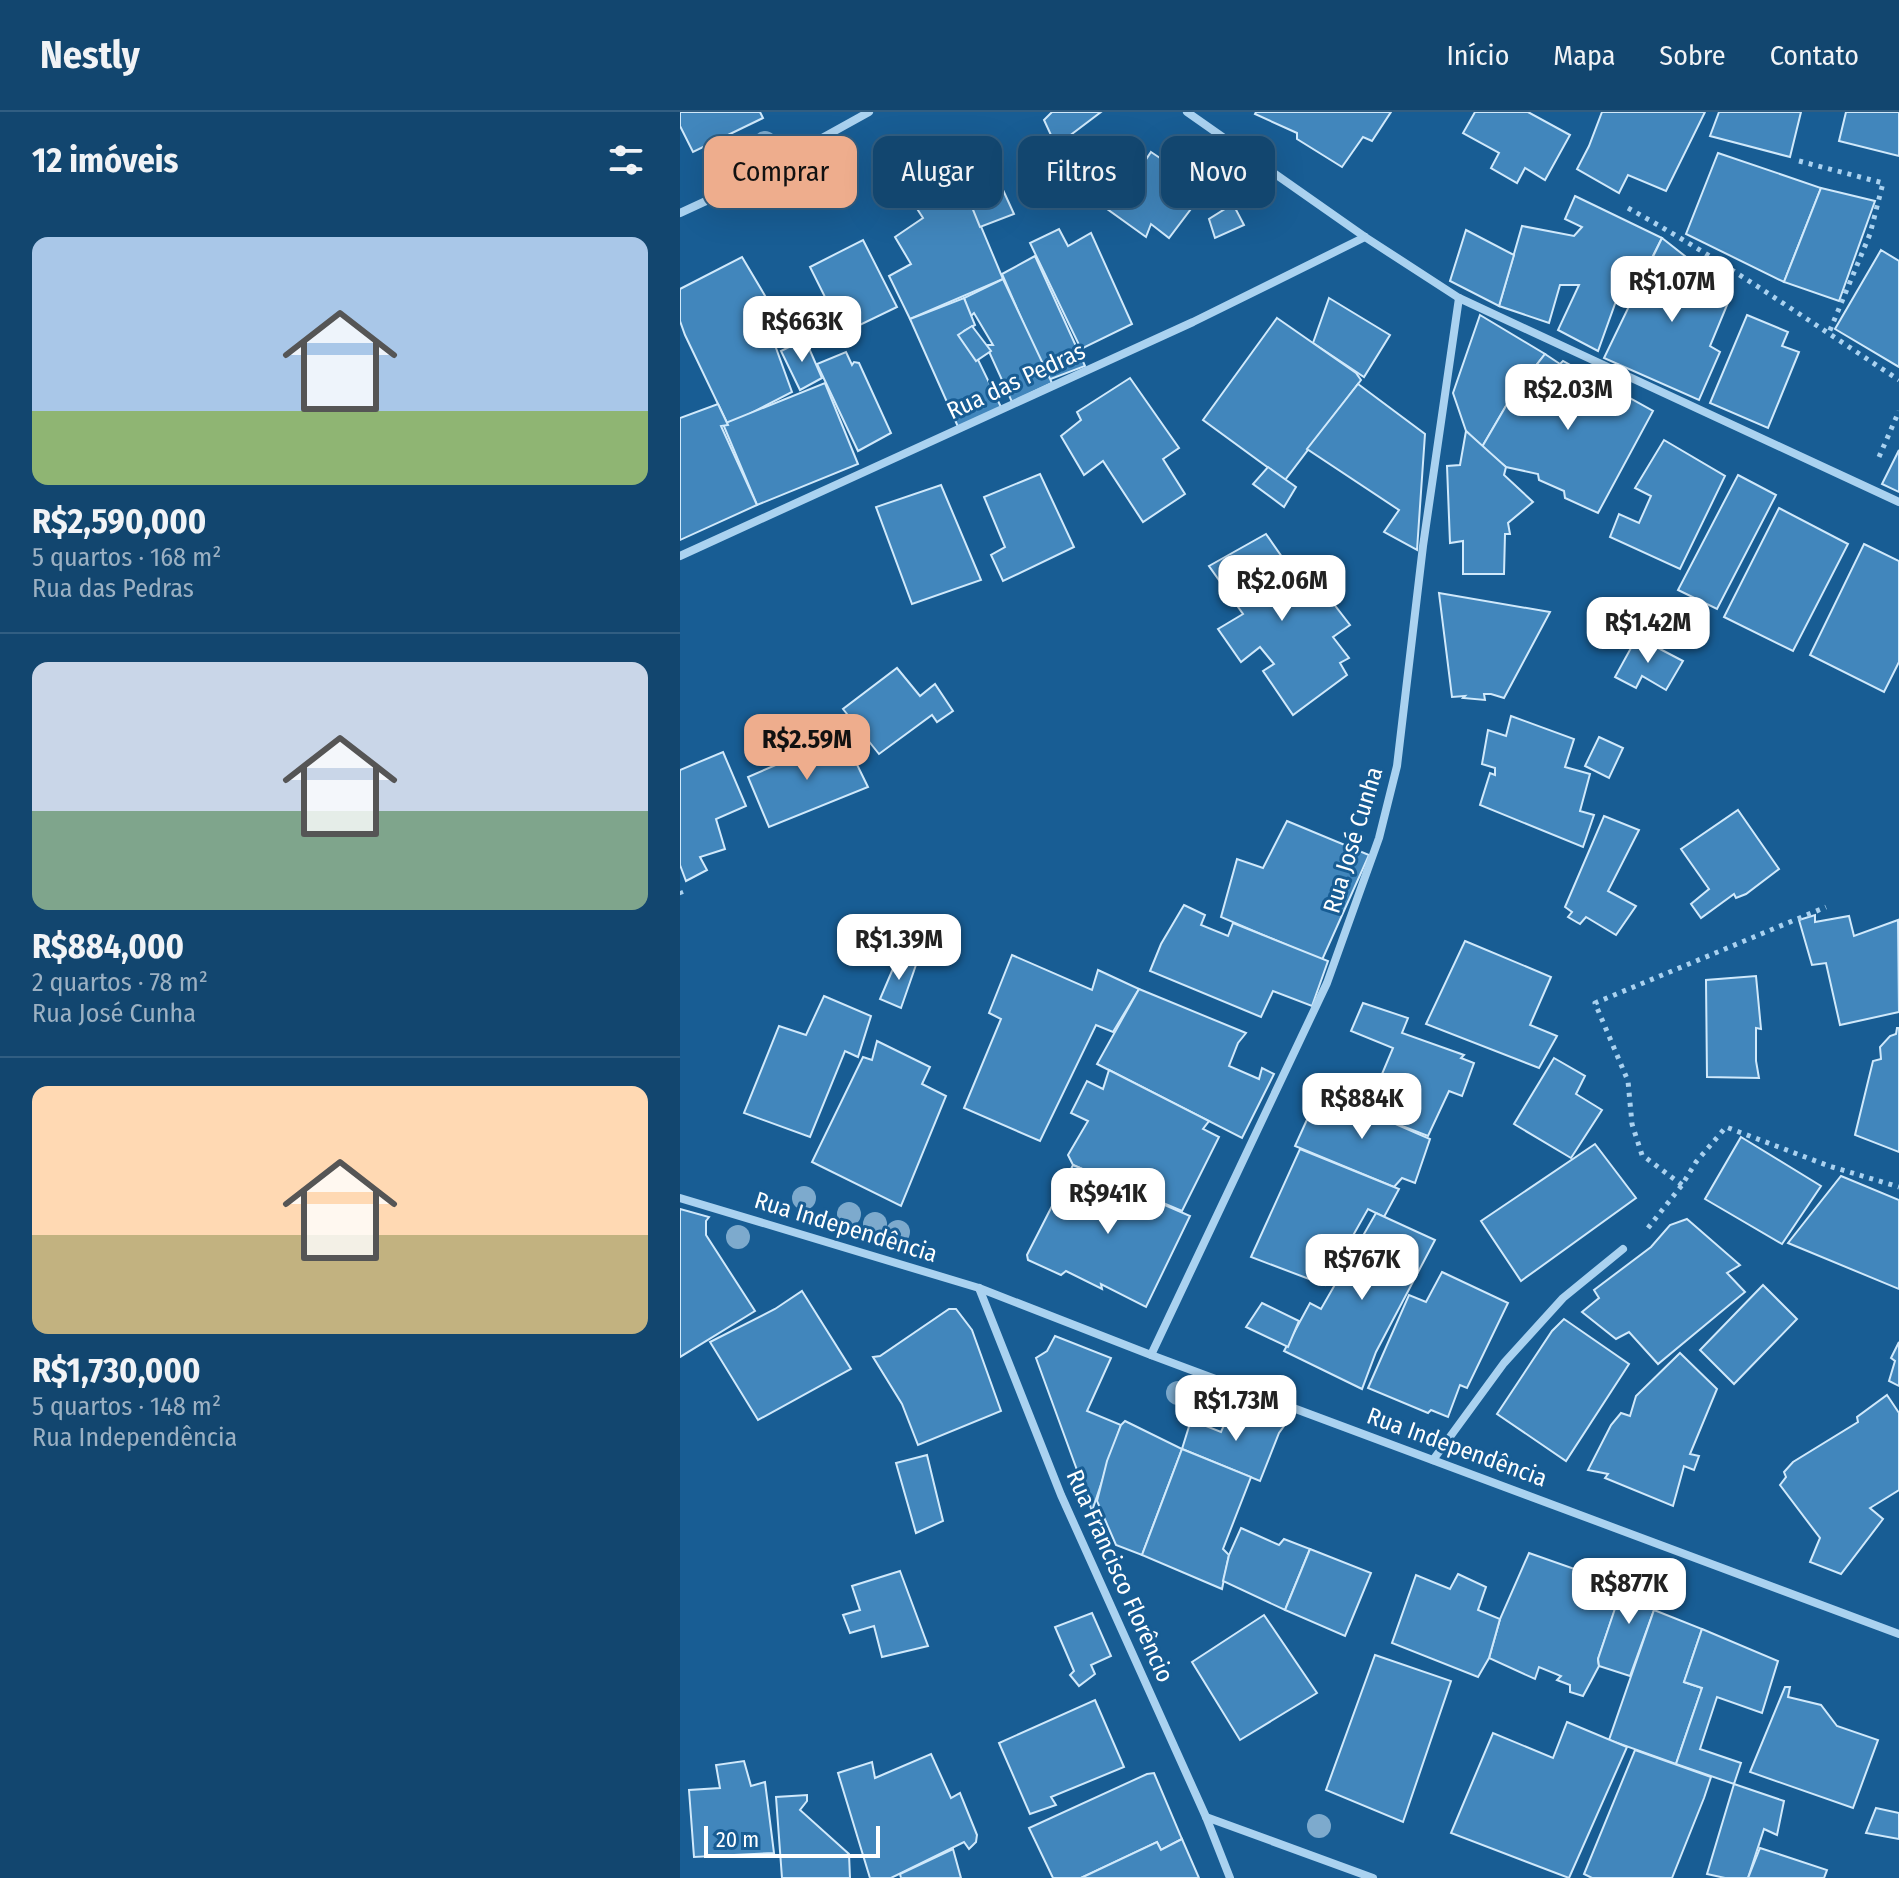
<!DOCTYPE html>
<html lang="pt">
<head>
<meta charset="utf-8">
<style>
	body { margin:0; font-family:"Fira Sans Condensed",sans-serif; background:#1b4d74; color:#f1f3f6; height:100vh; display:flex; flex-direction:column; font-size:30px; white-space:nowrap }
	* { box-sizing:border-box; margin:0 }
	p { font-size:26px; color:#9cb1c3 }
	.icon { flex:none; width:44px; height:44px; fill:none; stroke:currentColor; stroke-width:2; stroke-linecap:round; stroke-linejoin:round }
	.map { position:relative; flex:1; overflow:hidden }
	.side { display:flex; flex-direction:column; background:#12466f; width:680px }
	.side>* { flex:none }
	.hud { position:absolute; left:24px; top:24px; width:760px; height:72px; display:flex; gap:16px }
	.scale { position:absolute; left:24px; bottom:20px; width:176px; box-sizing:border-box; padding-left:8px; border:4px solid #fff; border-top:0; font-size:22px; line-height:28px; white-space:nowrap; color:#fff; -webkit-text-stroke:6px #185d94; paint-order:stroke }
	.price { position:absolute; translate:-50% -68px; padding:0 18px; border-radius:16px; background:#fff; color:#222; font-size:26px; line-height:52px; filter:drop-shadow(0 2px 4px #0008) }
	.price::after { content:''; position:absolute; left:50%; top:48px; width:24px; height:18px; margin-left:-12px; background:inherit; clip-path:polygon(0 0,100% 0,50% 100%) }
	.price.current { background:#eead8d; color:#111 }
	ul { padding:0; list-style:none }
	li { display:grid; align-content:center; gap:16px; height:424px; padding:0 32px }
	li+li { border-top:2px solid #315e82 }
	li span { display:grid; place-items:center; height:248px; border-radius:16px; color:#555 }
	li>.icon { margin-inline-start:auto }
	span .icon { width:144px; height:144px; fill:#fffc; stroke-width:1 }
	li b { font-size:34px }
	h2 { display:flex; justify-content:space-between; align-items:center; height:96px; padding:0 32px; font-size:34px }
	.pill { padding:0 28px; border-radius:16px; background:#12466f; box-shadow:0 8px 32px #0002,0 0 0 2px #315e82; font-size:28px; line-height:72px }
	.pill.current { background:#eead8d; color:#111 }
	header { display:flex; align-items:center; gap:48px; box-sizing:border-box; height:112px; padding:0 40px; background:#12466f; border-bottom:2px solid #315e82 }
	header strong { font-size:38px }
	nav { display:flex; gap:44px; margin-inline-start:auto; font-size:28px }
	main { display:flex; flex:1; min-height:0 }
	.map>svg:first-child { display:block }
	.building { fill:#4186bc; stroke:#d0e9fb; stroke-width:2 }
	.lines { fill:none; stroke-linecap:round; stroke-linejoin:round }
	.path { stroke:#aad2f0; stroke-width:5; stroke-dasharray:4 6; stroke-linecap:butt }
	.street { stroke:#aad2f0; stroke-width:8 }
	.tree { fill:#7daacd }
	.labels { text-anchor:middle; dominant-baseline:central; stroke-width:6; stroke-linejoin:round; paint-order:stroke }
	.street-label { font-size:24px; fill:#fff; stroke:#185d94 }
</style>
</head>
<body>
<header>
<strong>Nestly</strong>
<nav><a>Início</a><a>Mapa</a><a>Sobre</a><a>Contato</a></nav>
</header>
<main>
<section class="side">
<h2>12 imóveis<svg class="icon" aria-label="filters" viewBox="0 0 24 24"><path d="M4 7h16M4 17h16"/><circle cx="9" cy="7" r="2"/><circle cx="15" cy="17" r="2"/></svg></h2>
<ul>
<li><span style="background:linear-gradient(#a9c7e8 70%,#8fb573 0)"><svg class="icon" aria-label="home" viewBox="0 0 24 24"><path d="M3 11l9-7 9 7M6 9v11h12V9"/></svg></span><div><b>R$2,590,000</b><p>5 quartos · 168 m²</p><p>Rua das Pedras</p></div></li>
<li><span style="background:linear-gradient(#c9d6e8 60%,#7fa58c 0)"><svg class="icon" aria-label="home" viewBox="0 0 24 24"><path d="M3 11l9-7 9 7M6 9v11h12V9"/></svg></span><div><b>R$884,000</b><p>2 quartos · 78 m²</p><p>Rua José Cunha</p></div></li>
<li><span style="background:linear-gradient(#ffd9b3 60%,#c2b280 0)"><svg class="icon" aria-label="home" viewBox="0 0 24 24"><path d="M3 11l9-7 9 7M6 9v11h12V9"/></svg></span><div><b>R$1,730,000</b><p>5 quartos · 148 m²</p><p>Rua Independência</p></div></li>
</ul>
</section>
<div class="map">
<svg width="1219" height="1766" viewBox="0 0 1219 1766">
	<rect width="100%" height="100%" fill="#185d94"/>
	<g class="building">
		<path d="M0,0h80l3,6 -70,34 -13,-26z"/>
		<path d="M372,0h49l-45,34 -12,-26z"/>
		<path d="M576,0h135l-19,29 -9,-4 -21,30 -45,-28v-6l-42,-19z"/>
		<path d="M795,0h53l42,23 -25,45 -20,-12 -8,15 -26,-15 8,-15 -36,-20z"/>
		<path d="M922,0h103l-39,79 -38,-16 -9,18 -42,-24 12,-23z"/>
		<path d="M1039,0h82l-11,45 -80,-21z"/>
		<path d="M1166,0h53v44l-60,-15z"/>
		<path d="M471,40l55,37 -37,49 -18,-14 -5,13 -43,-31 8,-9 -7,-6 17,-25 14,10z"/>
		<path d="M1038,41l103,35 -37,94 -98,-48z"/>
		<path d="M407,46l9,23 -10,5 -6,7 -16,-30z"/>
		<path d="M274,50l49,117 -93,40 -21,-43 22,-12 -16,-27 28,-19 -20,-31z"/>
		<path d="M318,67l16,35 -34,13 -15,-37z"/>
		<path d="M1141,76l54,13 -36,100 -55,-19z"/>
		<path d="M895,84l87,42 -30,59 -12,-7 -22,61 -40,-21 21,-45h-19l-11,38 -50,-17 23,-80 52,10 8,-9 -17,-8z"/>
		<path d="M553,92l11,21 -29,13 -6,-19z"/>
		<path d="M379,117l9,17 23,-13 41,91 -51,25 -51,-106z"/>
		<path d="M786,118l48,25 -15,51 -49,-25z"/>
		<path d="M982,126l70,55 -22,53 10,6 -21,48 -95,-42z"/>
		<path d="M183,128l34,67 -62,30 -10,-21 6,-7 -21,-42z"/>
		<path d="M1201,138l18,11v106l-64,-38z"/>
		<path d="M355,144l50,110 -37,14 -46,-106z"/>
		<path d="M62,145l38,64 -12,5 24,66 -64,33 -43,-90 -5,-14v-32z"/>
		<path d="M323,167l49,104 -40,19 -26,-57h7l-19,-32 -4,4 -6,-19z"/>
		<path d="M284,186l11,27 -11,6 37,76 -42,22 -49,-110z"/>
		<path d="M649,186l61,37 -26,42 -51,-34z"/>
		<path d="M800,203l65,39 -35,45 -28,48 -16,-16 -13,-38z"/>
		<path d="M1067,203l41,17 -6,14 17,6 -31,76 -58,-25z"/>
		<path d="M597,206l79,55 5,7 -76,100 -82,-60z"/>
		<path d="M292,214l19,25 -15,10 -18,-26z"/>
		<path d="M125,227l17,39 -22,12 -19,-39z"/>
		<path d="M166,240l6,13 2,-3 5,1 32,70 -33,18 -41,-87z"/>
		<path d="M865,242l15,10 3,-3 90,50 -55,102 -33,-15 -1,-7 -25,-11 -1,-6 -32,-7 -24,-20 28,-48z"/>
		<path d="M450,266l49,70 -16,11 22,35 -42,28 -40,-61 -19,14 -23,-39 20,-16 -4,-8z"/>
		<path d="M145,271l33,81 -101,41 -34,-81z"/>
		<path d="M678,272l67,50 -8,116 -33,-18 15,-22 -92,-61z"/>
		<path d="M38,292l10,21 -7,1 36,79 -77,35v-122z"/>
		<path d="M786,319l40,36 -2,8 29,27 -25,21 2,11h-5l-1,40h-41v-33l-13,2 -3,-77 13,-1z"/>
		<path d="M984,328l61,36 -45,93 -70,-32 9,-23 20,9 12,-27 -16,-8z"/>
		<path d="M1219,338v42l-17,-8z"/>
		<path d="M588,355l28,20 -12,20 -31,-23z"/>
		<path d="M360,362l34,73 -71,34 -12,-26 14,-8 -21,-50z"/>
		<path d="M1058,363l38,20 -59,114 -39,-19z"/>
		<path d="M261,373l40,95 -69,24 -36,-97z"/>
		<path d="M1099,396l69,36 -55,107 -69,-34z"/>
		<path d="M586,422l44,63 13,-7 27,35 -17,12 16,21 -9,5 7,12 -54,40 -30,-44 11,-7 -14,-17 -19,15 -23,-33 25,-15 -34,-48z"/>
		<path d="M1184,432l35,17v101l-15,30 -74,-37z"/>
		<path d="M759,481l111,19 -46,86 -13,-4h-7l1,6 -22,-2 2,-2 -13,1z"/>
		<path d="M957,525l46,24 -17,29 -24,-14 -6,12 -21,-11z"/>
		<path d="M217,556l23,28 15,-12 18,27 -16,11 -5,-7 -53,39 -36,-45z"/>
		<path d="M831,604l63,23 -9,28 25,7 -10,37 14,4 -11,32 -103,-42 10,-32 5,2v-7l-13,-4 6,-34 18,6z"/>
		<path d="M163,624l25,51 -99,40 -21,-50z"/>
		<path d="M919,625l24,11 -14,30 -24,-12z"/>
		<path d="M43,640l23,54 -30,13 9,30 -25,8 7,13 -21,11 -6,-16v-95z"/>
		<path d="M1058,698l41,59 -33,25 -10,4 -2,-4 -33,24 -10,-14 18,-15 -28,-40z"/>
		<path d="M924,704l35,14 -31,61 28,15 -20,29 -30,-18 -6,7 -12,-7 4,-5 -7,-5z"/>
		<path d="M607,709l82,34 -47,105 -101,-43 16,-58 26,9z"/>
		<path d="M504,793l21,10 -4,10 27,11 5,-13 95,38 -16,45 -39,-15 -12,26 -111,-46 11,-27z"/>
		<path d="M1135,803v7l34,-6 5,20 44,-16 1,92 -59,13 -14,-62 -14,2 -13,-45z"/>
		<path d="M785,829l86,36 -21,48 27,11 -18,32 -113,-44z"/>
		<path d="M332,843l80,35 6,-20 41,19 -26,43 -17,-7 -56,116 -76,-33 37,-89 -12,-6z"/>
		<path d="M218,845l19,5 -16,46 -21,-9z"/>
		<path d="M1076,864l5,53 -5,-1v33l3,17 -52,-1 -1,-97z"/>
		<path d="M459,877l107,44 -8,10 -9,23 30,13 3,-11 12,6 -32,64 -145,-74z"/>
		<path d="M144,884l47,20 -13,41 -13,-6 -35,86 -66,-24 35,-87 27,9z"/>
		<path d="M683,891l45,15 -6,15 62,22 -3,3 13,5 -12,33 -13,-5 -21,45 -62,-24 27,-64 -42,-17z"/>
		<path d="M1217,916h2v124l-44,-17 18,-74 8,-2 -1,-12 10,-11 6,-2z"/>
		<path d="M197,929l53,26 -8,17 24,12 -45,110 -89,-44 51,-105 9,3z"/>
		<path d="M874,946l31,18 -9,18 26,16 -31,48 -57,-34z"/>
		<path d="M429,958l100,51 -6,8 16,8 -37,74 -109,-46 -5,-10 20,-34 -17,-8 16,-32 16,8z"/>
		<path d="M640,979l110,48 -15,44 -13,-5 -8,9 -99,-41z"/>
		<path d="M1061,1025l80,49 -39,58 -77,-45z"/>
		<path d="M915,1032l41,54 -115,83 -40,-60z"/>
		<path d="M620,1037l99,40 -15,28 -16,-8 -43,76 -74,-28z"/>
		<path d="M393,1053l117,51 -44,91 -45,-23 1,5 -36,-18 -5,4 -33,-15 -1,-5z"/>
		<path d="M1161,1064l58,24v89l-111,-46z"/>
		<path d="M0,1097l29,8 -3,4v14l49,76 -75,46z"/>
		<path d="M696,1101l59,27 -59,112 -14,37 -78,-38 26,-48 11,6z"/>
		<path d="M1007,1107l53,46 -13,8 18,19 -87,72 -29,-32 -13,7 -34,-27 17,-14 -5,-8 57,-43 19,-22z"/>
		<path d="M762,1160l66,31 -41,85 -7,-3 -12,32 -17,-7 -3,3 -60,-25 41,-93 17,7z"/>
		<path d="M1083,1173l34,34 -63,65 -34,-34z"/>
		<path d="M122,1179l49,78 -93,51 -48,-78 65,-33z"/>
		<path d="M582,1191l37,18 -11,26 -42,-20z"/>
		<path d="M269,1197h7l16,21 29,81 -83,34 -16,-41 -29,-47 7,-1z"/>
		<path d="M884,1207l65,45 -63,97 -69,-47 55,-83z"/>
		<path d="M375,1224l56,22 -24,53 34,14 -29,86 -56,-153 11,-7z"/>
		<path d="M1219,1230v44l-10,-5 6,-20 -4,-3z"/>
		<path d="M1000,1241l37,36 -27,65 9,2 -5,14 -10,-4 -11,40 -68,-28 3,-4 -20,-4 23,-45 10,-12 9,3 6,-20z"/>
		<path d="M1207,1283l12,18v77l-29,18 13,11 -42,55 -31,-12 10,-24 -40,-53 6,-8 -2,-5 9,-10 65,-40 -1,-5z"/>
		<path d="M552,1295l52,19 -5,7 -19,48 -78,-32 9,-29 30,12z"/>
		<path d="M445,1309l57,28 -40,106 -26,-10 -19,-44 10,-40 14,-36z"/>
		<path d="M502,1337l69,28 -28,72 6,6 -7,34 -80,-34z"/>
		<path d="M247,1343l16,66 -27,12 -20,-70z"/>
		<path d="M561,1416l38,17 5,-6 26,10 -25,61 -62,-29 6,-26z"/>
		<path d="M630,1437l61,24 -26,63 -60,-26z"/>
		<path d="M849,1441l94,33 -25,73 1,7 -16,30 -13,-4v-7l-13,-5 4,-4 -22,-9 -4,12 -46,-21 11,-39z"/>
		<path d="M220,1459l28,75 -46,11 -8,-31 -24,7 -7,-18 17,-5 -8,-24z"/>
		<path d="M778,1462l28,13 -8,23 22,9 -11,39 -11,19 -86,-34 24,-68 34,14z"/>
		<path d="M946,1464l36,12 -32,88 -31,-10 -1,-7z"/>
		<path d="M974,1498l48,19 -18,53 18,6 -26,76 -67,-24z"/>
		<path d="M412,1501l19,43 -20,9 4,9 -16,12 -9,-11 4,-4 -19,-44z"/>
		<path d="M584,1503l53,78 -77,47 -48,-78z"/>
		<path d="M1022,1517l76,32 -16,52 -45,-16 -17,52 41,14 -7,21 -58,-20 26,-76 -18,-6z"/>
		<path d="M695,1543l76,26 -48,141 -77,-32z"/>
		<path d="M1105,1575h5l-2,10 33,8 16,21 41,14 -25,68 -103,-36z"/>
		<path d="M415,1588l29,67 -73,30 5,8 -26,9 -31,-71z"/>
		<path d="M887,1610l60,25 -58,131 -118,-45 42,-100 60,25z"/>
		<path d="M955,1638l76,27 -7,21 -32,80h-80l-8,-4z"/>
		<path d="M251,1642l20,44 9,-5 17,42 -1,7 -7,7 -5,-7 -73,36h-21l-32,-105 34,-11 3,16z"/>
		<path d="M64,1649l7,25 14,-4 9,71 -80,4 -5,-67 31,-2 -4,-23z"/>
		<path d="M474,1661l28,66 -21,11 -4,-8 -76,36h-28l-24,-50 118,-54z"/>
		<path d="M1054,1672l50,17 -7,34 -13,-6 -16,49h-23l-18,-4z"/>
		<path d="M127,1683v6l-7,9 49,44 1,24h-68l-6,-81z"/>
		<path d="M1196,1696l23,5v26l-33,-6z"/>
		<path d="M502,1727l17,39h-118l76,-36 4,8z"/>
		<path d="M1080,1736l67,22 -3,8h-76z"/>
		<path d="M273,1737l8,29h-60l-1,-4z"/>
	</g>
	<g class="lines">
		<g class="path">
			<path d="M1119,49l84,22 -13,51 -42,101"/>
			<path d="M948,96c94,52 181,113 271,172"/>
			<path d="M1199,345l20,-46"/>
			<path d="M0,779l2,5"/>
			<path d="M1002,1073l-40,-30 -10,-31 -4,-43 -33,-78 231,-96"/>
			<path d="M968,1116l34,-43 14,-23 30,-35 103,39 70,21"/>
		</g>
		<g class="street">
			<path d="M507,0l178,125 94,61 440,204"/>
			<path d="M0,101l39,-18 150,-83"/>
			<path d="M0,444l513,-234 172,-85"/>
			<path d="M0,1086l299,90 172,67 748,279"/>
			<path d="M299,1176l82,207 145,322 24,61"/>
			<path d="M471,1243l176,-372 52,-145 18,-72 26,-220 36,-248"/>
			<path d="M753,1348l71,-97 59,-65 60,-49"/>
			<path d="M526,1705l167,61"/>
		</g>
	</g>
	<g class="tree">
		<circle cx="85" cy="31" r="12"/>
		<circle cx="159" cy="80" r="12"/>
		<circle cx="124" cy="1086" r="12"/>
		<circle cx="169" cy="1102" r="12"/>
		<circle cx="195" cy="1112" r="12"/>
		<circle cx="218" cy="1120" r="12"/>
		<circle cx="58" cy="1125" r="12"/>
		<circle cx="498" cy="1281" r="12"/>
		<circle cx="639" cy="1714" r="12"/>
	</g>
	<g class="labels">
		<g class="street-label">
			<text transform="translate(336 269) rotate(-25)">Rua das Pedras</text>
			<text transform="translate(673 728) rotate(-73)">Rua José Cunha</text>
			<text transform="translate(166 1115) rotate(17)">Rua Independência</text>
			<text transform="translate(777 1335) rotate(20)">Rua Independência</text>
			<text transform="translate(440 1464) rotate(66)">Rua Francisco Florêncio</text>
		</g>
	</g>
</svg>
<div class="scale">20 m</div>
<b class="price" style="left:992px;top:212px">R$1.07M</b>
<b class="price" style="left:122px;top:252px">R$663K</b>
<b class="price" style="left:888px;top:320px">R$2.03M</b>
<b class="price" style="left:602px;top:511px">R$2.06M</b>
<b class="price" style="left:968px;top:553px">R$1.42M</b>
<b class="price current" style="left:127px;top:670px">R$2.59M</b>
<b class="price" style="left:219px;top:870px">R$1.39M</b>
<b class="price" style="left:682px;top:1029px">R$884K</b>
<b class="price" style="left:428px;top:1124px">R$941K</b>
<b class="price" style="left:682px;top:1190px">R$767K</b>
<b class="price" style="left:556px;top:1331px">R$1.73M</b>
<b class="price" style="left:949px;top:1514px">R$877K</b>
<div class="hud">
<a class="pill current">Comprar</a>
<a class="pill">Alugar</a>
<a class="pill">Filtros</a>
<a class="pill">Novo</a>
</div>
</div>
</main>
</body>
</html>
